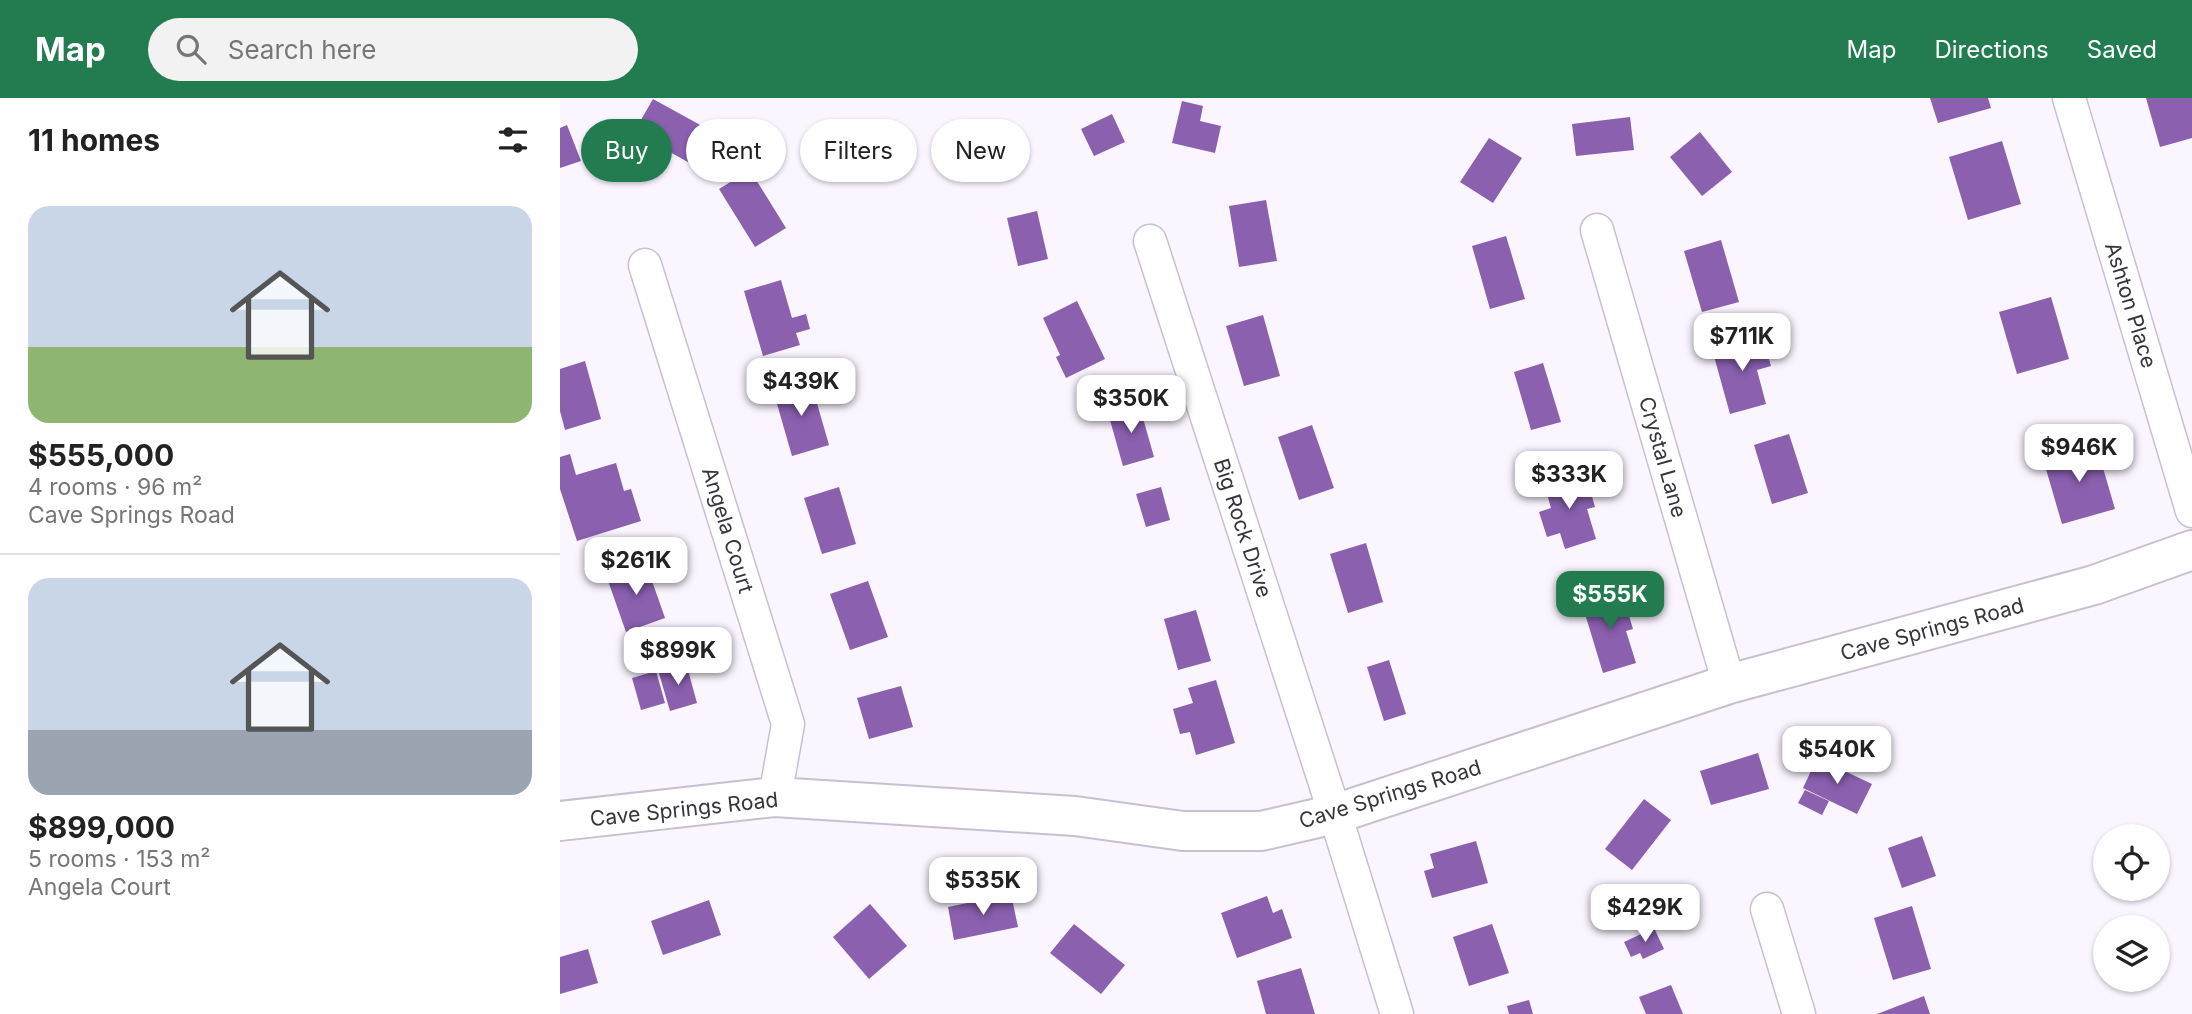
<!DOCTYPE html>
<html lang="en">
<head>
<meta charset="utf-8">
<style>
	body { margin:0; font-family:Inter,sans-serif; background:#f2f2f2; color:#222; height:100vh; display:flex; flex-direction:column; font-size:26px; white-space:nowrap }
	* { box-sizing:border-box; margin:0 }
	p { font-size:23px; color:#767676 }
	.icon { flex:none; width:38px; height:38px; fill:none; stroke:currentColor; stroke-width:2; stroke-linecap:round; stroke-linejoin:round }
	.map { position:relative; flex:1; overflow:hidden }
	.panel { display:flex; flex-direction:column; background:#fff; width:560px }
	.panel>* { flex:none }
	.banner { position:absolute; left:21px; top:21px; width:665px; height:63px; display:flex; gap:14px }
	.buttons { position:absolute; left:1533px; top:726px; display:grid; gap:14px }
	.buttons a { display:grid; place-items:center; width:77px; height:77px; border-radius:50%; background:#fff; box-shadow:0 2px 5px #0004; font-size:35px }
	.price { position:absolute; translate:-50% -60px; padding:0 16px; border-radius:14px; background:#fff; color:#222; font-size:23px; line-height:46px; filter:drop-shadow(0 2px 4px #0008) }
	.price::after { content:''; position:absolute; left:50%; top:42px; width:21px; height:16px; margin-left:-10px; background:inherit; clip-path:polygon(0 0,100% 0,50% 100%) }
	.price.current { background:#237c50; color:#fff }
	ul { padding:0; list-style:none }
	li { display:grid; align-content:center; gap:14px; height:371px; padding:0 28px }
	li+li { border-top:2px solid #e0e0e0 }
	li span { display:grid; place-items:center; height:217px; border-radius:21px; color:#555 }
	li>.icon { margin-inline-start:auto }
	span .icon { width:126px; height:126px; fill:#fffc; stroke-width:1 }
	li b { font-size:30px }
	h2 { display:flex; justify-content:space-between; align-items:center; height:84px; padding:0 28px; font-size:30px }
	.chip { padding:0 24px; border-radius:32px; background:#fff; box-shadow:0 2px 5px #0004; font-size:24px; line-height:63px }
	.chip.current { background:#237c50; color:#fff }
	header { display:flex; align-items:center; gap:42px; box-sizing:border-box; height:98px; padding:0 35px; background:#237c50; color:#fff }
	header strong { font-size:33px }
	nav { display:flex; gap:38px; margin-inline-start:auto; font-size:24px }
	.search { width:490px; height:63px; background:#f2f2f2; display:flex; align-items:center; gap:18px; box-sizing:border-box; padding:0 24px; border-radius:38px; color:#767676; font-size:26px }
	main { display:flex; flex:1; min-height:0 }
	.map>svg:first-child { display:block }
	.building { fill:#8a60af }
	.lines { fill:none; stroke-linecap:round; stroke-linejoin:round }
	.minor-casing { stroke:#c8c0d0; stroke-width:35 }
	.tertiary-casing { stroke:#c8c0d0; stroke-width:42 }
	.minor { stroke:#fff; stroke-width:32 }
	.tertiary { stroke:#fff; stroke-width:38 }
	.labels { text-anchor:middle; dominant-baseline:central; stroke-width:7; stroke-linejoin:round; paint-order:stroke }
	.street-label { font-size:21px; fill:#37343b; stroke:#fff }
</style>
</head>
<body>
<header>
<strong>Map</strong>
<div class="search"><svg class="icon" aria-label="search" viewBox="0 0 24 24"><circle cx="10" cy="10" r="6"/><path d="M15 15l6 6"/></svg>Search here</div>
<nav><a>Map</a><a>Directions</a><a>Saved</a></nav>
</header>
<main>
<section class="panel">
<h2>11 homes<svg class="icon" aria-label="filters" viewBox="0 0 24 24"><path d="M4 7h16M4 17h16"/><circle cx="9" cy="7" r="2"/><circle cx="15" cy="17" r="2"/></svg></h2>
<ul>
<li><span style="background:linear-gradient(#c9d6e8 65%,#8fb573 0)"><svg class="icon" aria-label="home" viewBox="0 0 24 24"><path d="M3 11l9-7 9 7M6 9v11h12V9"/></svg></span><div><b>$555,000</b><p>4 rooms · 96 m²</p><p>Cave Springs Road</p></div></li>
<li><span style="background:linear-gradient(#c9d6e8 70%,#9aa5b1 0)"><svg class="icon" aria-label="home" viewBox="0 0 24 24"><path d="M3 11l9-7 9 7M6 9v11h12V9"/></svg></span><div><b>$899,000</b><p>5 rooms · 153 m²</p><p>Angela Court</p></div></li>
</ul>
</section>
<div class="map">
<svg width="1632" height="916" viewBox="0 0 1632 916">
	<rect width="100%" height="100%" fill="#faf5ff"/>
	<g class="building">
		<path d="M1370,0h58l3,10 -53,15z"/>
		<path d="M1586,0h46v40l-32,9z"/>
		<path d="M93,1l60,33 -18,34 -61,-34z"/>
		<path d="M622,3l21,5 -3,15 21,5 -6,27 -43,-10z"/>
		<path d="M552,16l13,28 -31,14 -13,-27z"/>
		<path d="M1070,19l4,33 -58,6 -4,-32z"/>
		<path d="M7,27l14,36 -21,7v-40z"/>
		<path d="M1140,34l32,40 -30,24 -32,-39z"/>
		<path d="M929,40l33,20 -29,45 -33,-21z"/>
		<path d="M1442,43l19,63 -53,16 -19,-63z"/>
		<path d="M190,72l36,58 -31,19 -36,-58z"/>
		<path d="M706,102l11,61 -38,6 -10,-61z"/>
		<path d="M477,113l11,48 -30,7 -11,-48z"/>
		<path d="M946,138l19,63 -35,10 -18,-63z"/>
		<path d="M1161,142l18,62 -37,10 -18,-61z"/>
		<path d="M221,182l11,38 14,-4 4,15 -14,4 4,12 -37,11 -19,-65z"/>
		<path d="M1491,199l18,62 -52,15 -18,-62z"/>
		<path d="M517,203l28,58 -39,19 -10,-21 4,-2 -17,-37z"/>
		<path d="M703,217l17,61 -36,10 -18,-60z"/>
		<path d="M1202,237l9,31 -14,4 9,34 -36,10 -18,-65z"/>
		<path d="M25,263l16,58 -36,11 -5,-19v-42z"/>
		<path d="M983,265l18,59 -30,8 -17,-58z"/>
		<path d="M250,281l19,66 -37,11 -19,-66z"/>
		<path d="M579,306l15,53 -31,9 -15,-53z"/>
		<path d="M752,327l22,63 -35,12 -21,-63z"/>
		<path d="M1229,336l19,59 -36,11 -18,-59z"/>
		<path d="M1536,346l19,65 -53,15 -19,-65z"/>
		<path d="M10,356l6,21 40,-12 8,28 7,-2 10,32 -64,20 -17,-52v-32z"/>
		<path d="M1008,375l4,10 15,-4 8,28 -8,2 9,30 -31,10 -5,-16 -13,4 -8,-25 12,-4 -8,-28z"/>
		<path d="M279,389l17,57 -34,10 -18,-56z"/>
		<path d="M601,389l9,33 -24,7 -10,-33z"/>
		<path d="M806,445l17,59 -35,11 -18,-59z"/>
		<path d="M85,463l20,57 -39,14 -20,-57z"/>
		<path d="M308,483l20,56 -38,13 -20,-56z"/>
		<path d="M1062,494l11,37 -7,2 10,32 -33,10 -21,-69z"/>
		<path d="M636,512l15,51 -33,9 -14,-51z"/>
		<path d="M829,562l17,54 -22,7 -17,-54z"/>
		<path d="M126,565l11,40 -27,8 -12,-41z"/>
		<path d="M96,573l9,32 -24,7 -9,-32z"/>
		<path d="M656,582l19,63 -39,12 -6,-23 -10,2 -7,-25 20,-6 -5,-15z"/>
		<path d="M341,588l12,41 -44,12 -12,-41z"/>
		<path d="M1198,655l11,36 -58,16 -11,-34z"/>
		<path d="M1257,660l55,26 -15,30 -54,-26z"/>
		<path d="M1245,692l24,11 -7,14 -24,-12z"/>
		<path d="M1084,701l27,21 -39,50 -27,-21z"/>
		<path d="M1362,738l14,40 -34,12 -14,-40z"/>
		<path d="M916,743l12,42 -56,15 -8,-27 10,-3 -4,-14z"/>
		<path d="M451,796l7,33 -64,13 -6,-33z"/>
		<path d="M707,798l6,17 9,-4 10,29 -55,20 -16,-45z"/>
		<path d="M149,802l12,35 -58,20 -12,-34z"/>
		<path d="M310,806l37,42 -38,33 -36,-42z"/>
		<path d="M1352,808l19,63 -38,11 -19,-62z"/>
		<path d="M514,826l51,41 -24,29 -51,-41z"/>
		<path d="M932,826l17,49 -40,13 -16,-49z"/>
		<path d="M1094,830l10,21 -21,10 -3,-6 -9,4 -7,-15z"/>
		<path d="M28,851l10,34 -38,11v-37z"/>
		<path d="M741,870l14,46h-49l-9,-33z"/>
		<path d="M1111,887l12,29h-37l-7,-17z"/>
		<path d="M1364,898l6,18h-53z"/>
		<path d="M969,902l4,14h-24l-2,-8z"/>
	</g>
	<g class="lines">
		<g class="minor-casing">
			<g id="minor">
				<path d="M1509,0l123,413"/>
				<path d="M1037,132l132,454"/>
				<path d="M590,143l185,573 62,200"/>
				<path d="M85,167l143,459 -13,73"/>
				<path d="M1207,811l32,105"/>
			</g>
		</g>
		<g class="tertiary-casing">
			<path id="tertiary" d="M0,723l215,-24 300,19 108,15h78l74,-17 394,-130 365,-99 98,-35"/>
		</g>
		<use href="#minor" class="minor"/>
		<use href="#tertiary" class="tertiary"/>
	</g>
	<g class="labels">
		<g class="street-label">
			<text transform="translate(1571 207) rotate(73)">Ashton Place</text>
			<text transform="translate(1103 359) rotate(74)">Crystal Lane</text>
			<text transform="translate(683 430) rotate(72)">Big Rock Drive</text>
			<text transform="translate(168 432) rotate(73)">Angela Court</text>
			<text transform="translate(1372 531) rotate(-15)">Cave Springs Road</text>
			<text transform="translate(830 696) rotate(-17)">Cave Springs Road</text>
			<text transform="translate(124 711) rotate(-6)">Cave Springs Road</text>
		</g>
	</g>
</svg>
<div class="buttons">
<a><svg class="icon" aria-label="locate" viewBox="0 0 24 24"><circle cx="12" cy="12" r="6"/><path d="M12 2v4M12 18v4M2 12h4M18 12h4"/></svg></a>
<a><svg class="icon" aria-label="layers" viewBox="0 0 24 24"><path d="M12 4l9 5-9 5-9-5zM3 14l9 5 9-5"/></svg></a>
</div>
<b class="price" style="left:1182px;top:275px">$711K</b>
<b class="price" style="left:241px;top:320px">$439K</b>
<b class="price" style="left:571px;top:337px">$350K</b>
<b class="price" style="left:1519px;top:386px">$946K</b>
<b class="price" style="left:1009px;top:413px">$333K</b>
<b class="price" style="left:76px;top:499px">$261K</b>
<b class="price current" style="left:1050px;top:533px">$555K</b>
<b class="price" style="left:118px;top:589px">$899K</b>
<b class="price" style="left:1277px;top:688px">$540K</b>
<b class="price" style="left:423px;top:819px">$535K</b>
<b class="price" style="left:1085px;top:846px">$429K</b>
<div class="banner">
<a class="chip current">Buy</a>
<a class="chip">Rent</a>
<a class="chip">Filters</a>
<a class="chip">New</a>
</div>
</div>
</main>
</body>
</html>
